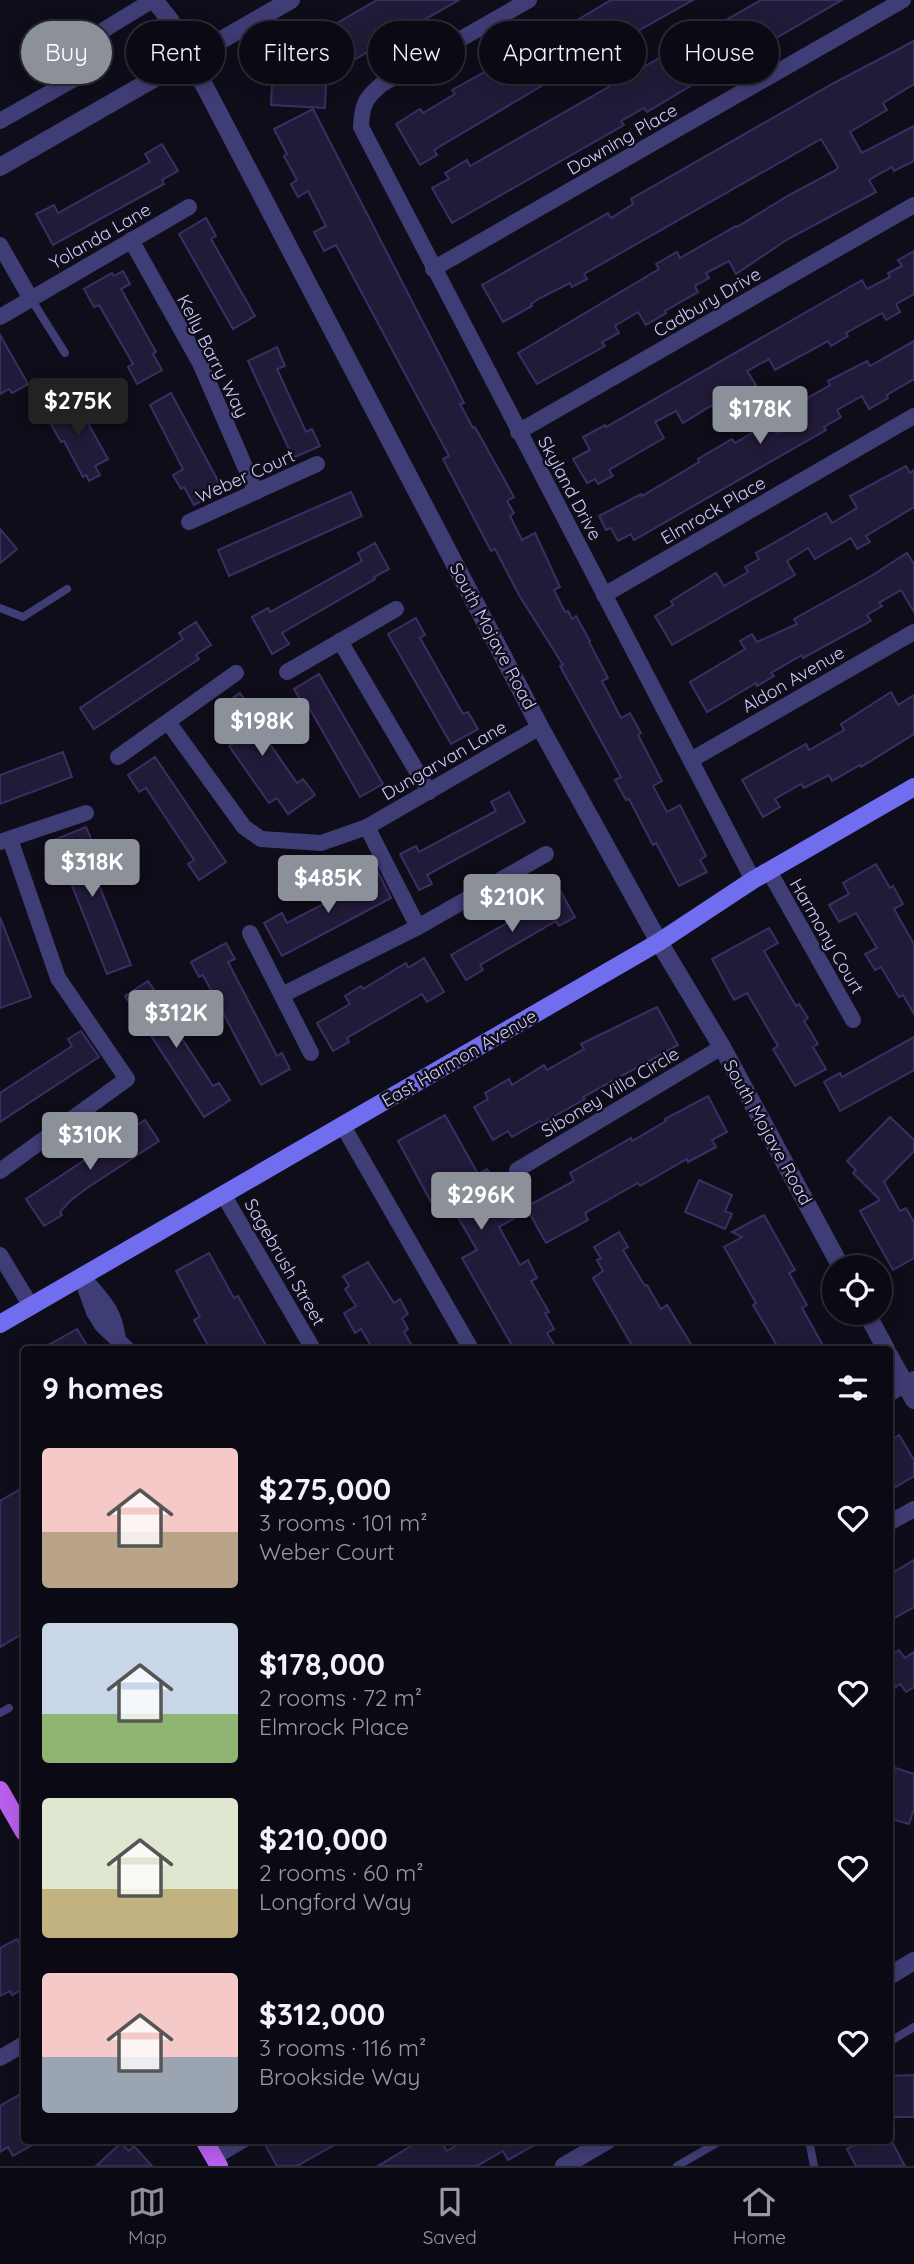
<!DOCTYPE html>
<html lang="en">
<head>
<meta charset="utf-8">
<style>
	body { margin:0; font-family:Quicksand,sans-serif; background:#14131d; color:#f1f3f6; height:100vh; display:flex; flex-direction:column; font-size:26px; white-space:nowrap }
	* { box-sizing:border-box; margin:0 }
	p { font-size:23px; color:#9a9aa0 }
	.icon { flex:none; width:38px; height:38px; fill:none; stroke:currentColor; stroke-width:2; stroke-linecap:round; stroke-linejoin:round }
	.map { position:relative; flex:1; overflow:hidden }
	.drawer { position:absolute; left:21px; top:1346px; width:872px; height:798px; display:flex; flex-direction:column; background:#0b0a14; border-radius:7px; box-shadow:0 4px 18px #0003,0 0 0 2px #2b2b34 }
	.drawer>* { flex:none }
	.guide { position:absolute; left:21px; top:21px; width:873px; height:63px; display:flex; gap:14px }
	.fabs { position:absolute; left:822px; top:1255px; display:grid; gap:14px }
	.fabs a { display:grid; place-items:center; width:70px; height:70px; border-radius:50%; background:#0b0a14; box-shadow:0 4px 18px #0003,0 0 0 2px #2b2b34; font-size:35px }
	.price { position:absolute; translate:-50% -60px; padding:0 16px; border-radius:7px; background:#8c9099; color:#fff; font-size:23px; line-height:46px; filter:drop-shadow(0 2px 4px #0008) }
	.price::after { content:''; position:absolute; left:50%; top:42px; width:21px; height:16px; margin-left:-10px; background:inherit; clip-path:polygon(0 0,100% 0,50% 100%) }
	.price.current { background:#222; color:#fff }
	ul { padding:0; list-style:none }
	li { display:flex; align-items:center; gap:21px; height:175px; padding:0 21px }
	li span { display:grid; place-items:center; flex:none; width:196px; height:140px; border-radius:7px; color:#555 }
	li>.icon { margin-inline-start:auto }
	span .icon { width:84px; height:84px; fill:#fffc; stroke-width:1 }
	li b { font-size:30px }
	h2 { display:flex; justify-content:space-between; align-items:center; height:84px; padding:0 21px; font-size:30px }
	.chip { padding:0 24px; border-radius:32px; background:#0b0a14; box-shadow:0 4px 18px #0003,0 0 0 2px #2b2b34; font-size:24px; line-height:63px }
	.chip.current { background:#8c9099; color:#fff }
	.dock { display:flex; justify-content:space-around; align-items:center; height:98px; border-top:2px solid #2b2b34; background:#0b0a14; font-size:19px; color:#9a9aa0 }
	.dock a { display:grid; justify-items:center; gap:4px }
	.dock .current { color:#8c9099 }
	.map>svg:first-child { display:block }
	.building { fill:#211b39; stroke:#3a2f63; stroke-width:2 }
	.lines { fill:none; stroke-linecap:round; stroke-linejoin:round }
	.service { stroke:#3f3d75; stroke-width:8 }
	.minor { stroke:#3f3d75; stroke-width:16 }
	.tertiary { stroke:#3f3d75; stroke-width:18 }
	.secondary { stroke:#706def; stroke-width:18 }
	.primary { stroke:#b85fed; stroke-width:18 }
	.labels { text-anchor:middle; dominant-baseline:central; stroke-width:5; stroke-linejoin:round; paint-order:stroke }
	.street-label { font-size:18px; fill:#d1ccf9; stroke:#0f0d1a }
</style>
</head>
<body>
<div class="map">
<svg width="914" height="2166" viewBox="0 0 914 2166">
	<rect width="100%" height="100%" fill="#0f0d1a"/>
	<g class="building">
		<path d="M377,0h82l-121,69 -20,-35z"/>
		<path d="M611,0h82l-105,59 3,5 -18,10 -3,-5 -136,81 3,5 -17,10 -24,-41 24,-15 3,4 32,-19 -3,-4 56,-31 3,4 25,-14 -2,-3z"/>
		<path d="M761,0h81l-104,60 -3,-4 -13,7 -22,13 2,3 -55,33 -3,-4 -23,13 3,4 -172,98 -20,-35 17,-9 -4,-6 22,-13 3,6z"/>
		<path d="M914,41v43l-31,19 4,7 -37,22 12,21 52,-27v35l-20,10 -2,-4 -23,13 7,12 -88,47 -52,35 -7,-13 -23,12 3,5 -14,8 3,6 -33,19 1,2 -20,12 -8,-13 -23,14 4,7 -17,9 3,4 -68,38 -19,-31 141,-84 -3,-5 21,-12 3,6 56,-32 1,1 52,-32 47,-25 2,-3 -17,-28 -237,135 3,5 -15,8 -2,-4 -30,15 -9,6 1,2 -29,16 -21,-37 126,-72 3,5 22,-14 -2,-5 203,-116z"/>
		<path d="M285,52l29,2 -1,30h13l-1,24 -54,-3 1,-22 12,1z"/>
		<path d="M313,109l136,264 15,30 -4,1 13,24 2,-1 39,70 -7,4 7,12 -4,3 12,24 13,-7 25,54 -6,3 11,22 3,-1 4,8 4,-3 14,25 -1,1 19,36 -6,3 19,37 9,-5 11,20 -3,2 24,46 -9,5 14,26 13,-7 26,51 -6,4 7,12 -28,14 -23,-43 -3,2 -24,-46 -3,1 -11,-20 6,-3 -61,-111 3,-1 -44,-70 -24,-46 -4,2 -48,-92 6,-3 -107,-200 -6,-11 -12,6 -10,-19 12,-6 -18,-35 -10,6 -7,-13 6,-4 -13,-24 3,-2 -13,-25z"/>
		<path d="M162,144l16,27 -16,9 2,4 -111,61 -17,-31 18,-9 4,8 92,-51 -5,-8z"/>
		<path d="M206,218l10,18 -5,3 44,77 -22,13 -54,-95z"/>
		<path d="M914,251v43l-18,10 4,8 -14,8 -4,-7 -36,20 2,3 -17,10 -3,-5 -53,29 -6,-11 -22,12 9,14 -35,20 -2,-4 -36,22 -7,-12 -21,11 9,16 -55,32 4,6 -15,8 -3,-5 -8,4 -14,-24 17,-9 -7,-13 22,-12 1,2 256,-147 5,9 23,-12 -2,-4 14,-7 -4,-6z"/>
		<path d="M123,271l7,13 -9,5 35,63 -3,2 9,16 -25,14 -9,-17 5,-3 -34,-59 -5,2 -10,-18 28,-16 2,3z"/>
		<path d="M0,335l28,49 -16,9 -3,-4 -9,5z"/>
		<path d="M914,341v38l-27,16 1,3 -19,11 -7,-13 -25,14 4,7 -17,10 2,3 -192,110 -3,-6 -13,7 -7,-13 -5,2 -7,-14 42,-22 1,2 57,-34 -1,-3 34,-20 3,4 35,-21 7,12 21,-12 -8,-14 40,-23 -2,-4 39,-20 3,5z"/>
		<path d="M277,347l8,19 -8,3 29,63 6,-3 8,17 -27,12 -45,-97z"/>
		<path d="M171,393l52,97 -29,15 -10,-18 -3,2 -8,-14 10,-6 -33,-64z"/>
		<path d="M74,398l34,61 -13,7 5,9 -11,6 -3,-6 -3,2 -19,-36 -3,1 -15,-27z"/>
		<path d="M906,466l4,7 4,-3v37l-48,29 4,6 -13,7 -6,-11 -36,21 -7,-11 -21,13 8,14 -123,70 -17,-29 18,-11 -2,-4 45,-28 8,13 24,-14 -3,-5 14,-8 -3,-6 70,-40 6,10 25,-15 -7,-12z"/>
		<path d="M351,492l11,24 -133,60 -11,-26z"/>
		<path d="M0,529l17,20 -17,14z"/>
		<path d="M375,543l14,26 -15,8 1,2 -93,54 7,11 -17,10 -20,-37 16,-9 2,4 92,-51 -4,-8z"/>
		<path d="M907,553l7,11v48l-13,-22 -22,13 3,3 -15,9 4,6 -68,37 -1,-3 -31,18 3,3 -17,10 -1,-3 -49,29 -17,-30 55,-33 -5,-8 12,-7 5,8 40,-18 -3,-5 77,-43z"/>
		<path d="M416,618l9,17 -5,3 43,76 5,-2 10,17 -27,15 -63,-110z"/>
		<path d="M196,622l15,23 -15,10 3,4 -105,70 -14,-21 103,-69 -4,-6z"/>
		<path d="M319,674l64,110 -23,13 -53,-93 -3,2 -10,-17z"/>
		<path d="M891,692l7,13 16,-10v39l-53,33 -1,-2 -28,16 -3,-6 -25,13 -3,-4 -26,15 5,8 -17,10 -21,-37 64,-36 3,6 35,-20 -3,-6z"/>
		<path d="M240,693l11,16 -4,2 50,72 6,-4 12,16 -27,19 -11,-16 -8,5 -40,-57 9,-6 -21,-31z"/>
		<path d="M63,752l9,25 -72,27v-29z"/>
		<path d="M155,757l71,105 -27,18 -11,-16 6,-4 -48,-72 -7,4 -11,-17z"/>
		<path d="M509,792l16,30 -98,53 5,9 -13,6 -19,-36 16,-8 3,6 77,-41 -5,-9z"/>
		<path d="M86,827l8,19 -9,4 46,115 -24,9 -53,-134z"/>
		<path d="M876,864l14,24 3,-2 10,18 -9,5 20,35v70l-11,-19 -4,2 -18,-30 -6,3 -10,-16 12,-6 -21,-35 -17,9 -10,-17 20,-11 -6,-11z"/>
		<path d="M376,868l15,30 -109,58 -18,-33 18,-10 5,10 77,-40 -3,-7z"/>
		<path d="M561,892l14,25 -16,9 -3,-5 -76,44 3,5 -17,10 -15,-25z"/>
		<path d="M0,917l31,80 -31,11z"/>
		<path d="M769,928l9,15 -14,8 32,55 3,-2 9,14 -4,3 14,23 -5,3 13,22 -31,17 -22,-37 5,-3 -31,-53 -13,7 -22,-41z"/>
		<path d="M226,943l9,16 -7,3 49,94 5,-3 8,16 -29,16 -58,-110 -4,2 -8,-15z"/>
		<path d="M424,958l20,34 -17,10 -5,-8 -75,44 2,4 -16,9 -16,-28 33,-19 -5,-8 16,-10 2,3 43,-26 2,5z"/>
		<path d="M148,981l11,16 -3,2 57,87 6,-3 11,17 -26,17 -79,-121z"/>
		<path d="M657,1007l21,38 -95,52 2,2 -43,24 -2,-2 -28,16 -4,-6 -15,9 -19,-33 14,-8 -3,-6 24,-14 3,6 32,-20 3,5 37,-21 -3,-5z"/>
		<path d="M81,1031l18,26 -99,65v-29l72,-47 -4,-7z"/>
		<path d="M914,1037v33l-74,41 -16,-29 16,-9 2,4z"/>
		<path d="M708,1096l19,36 -15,8 4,7 -28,15 -1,-3 -47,27 -2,-3 -53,30 3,7 -42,23 -20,-36 48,-26 -4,-8 61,-35 1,3 34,-20 -1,-2z"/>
		<path d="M445,1115l33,59 9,-5 28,49 -16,9 21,38 8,-5 9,18 -6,3 18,31 -4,1 9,16 -7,4 10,16h-43l-52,-91 15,-8 -25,-43 -14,8 -40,-74z"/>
		<path d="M890,1117l24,23v11l-30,31 16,29 6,-3 8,14v36l-21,12 -33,-59 20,-11 -27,-27 3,-3 -9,-9z"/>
		<path d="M145,1120l14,21 -72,47 -17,13 -10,11 2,3 -18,11 -18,-27z"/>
		<path d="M699,1180l33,15 -7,16 7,3 -7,15 -40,-17z"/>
		<path d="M764,1215l31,55 -6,3 18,32 -5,3 23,41h-46l-26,-44 3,-2 -32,-56 18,-10 -10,-5z"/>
		<path d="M619,1232l9,15 -5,3 22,36 2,-1 14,24 6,-4 27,44h-60l-41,-71 10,-7 -6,-11 4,-2 -7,-11z"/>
		<path d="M209,1253l25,45 4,-2 30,53h-58l-16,-29 6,-3 -24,-46z"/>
		<path d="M368,1262l26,41 6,-4 8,15 -6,4 6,11 -4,3 10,17h-41l-12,-20 -6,4 -11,-20 12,-7 -11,-17 4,-3 -6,-10z"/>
		<path d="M77,1329l12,20h-48z"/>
		<path d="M899,1435l15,25v16l-25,15v-50z"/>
		<path d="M24,1487v146l-24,14v-146z"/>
		<path d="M914,1560v47l-25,14v-46z"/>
		<path d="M899,1650l6,8 9,-6v35l-8,5 -6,-8 -11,8v-35z"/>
		<path d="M889,1766l25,8v35l-5,15 -20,-6z"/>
		<path d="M17,1939l7,13v36l-12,7 -2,-4 -10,5v-48z"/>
		<path d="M914,2075v42h-25v-41z"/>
		<path d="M24,2092v48h17l-28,16 -5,-9 -8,5v-46z"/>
		<path d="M274,2140h69l-46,26h-20l-12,-21z"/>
		<path d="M421,2140h19l7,11 18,-11h78l-35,20 -5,-9 -26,15h-99z"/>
		<path d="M863,2140h28l14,26h-49l-9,-17z"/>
		<path d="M121,2143l8,8 5,-5 18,20h-56z"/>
	</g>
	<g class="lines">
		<g class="service">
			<path d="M31,299l34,54"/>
			<path d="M0,608l23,9 44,-28"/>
			<path d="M0,1713l9,-5"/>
			<path d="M889,2042l25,-15"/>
			<path d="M809,2140l5,26"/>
			<path d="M677,2166l45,-26"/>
		</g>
		<g class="minor">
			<path d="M529,0l-147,84c-17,14 -20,21 -21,43l392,753"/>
			<path d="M0,121l74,-42 9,-10 14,-35 56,-34"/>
			<path d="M131,240l69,123 56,129"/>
			<path d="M0,245l31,54"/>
			<path d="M433,269l470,-269"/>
			<path d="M0,317l189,-110"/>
			<path d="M518,432l396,-227"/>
			<path d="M189,522l128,-58"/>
			<path d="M604,595l310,-179"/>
			<path d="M340,641l89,151"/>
			<path d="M287,672l109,-63"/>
			<path d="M168,722l76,105 17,12 60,4 46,-16 173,-100"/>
			<path d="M118,757l118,-84"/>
			<path d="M691,760l223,-128"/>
			<path d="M367,827l51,100"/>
			<path d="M0,842l86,-29"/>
			<path d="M769,871l84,149"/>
			<path d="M250,933l61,120"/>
			<path d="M282,995l136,-68 128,-73"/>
			<path d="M343,1126l128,223"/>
			<path d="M517,1170l205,-123"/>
			<path d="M0,1171l127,-92 -69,-101 -48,-139"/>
			<path d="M223,1194l90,155"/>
			<path d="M0,1255l31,51"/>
			<path d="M81,1276l13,36 8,13 25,24"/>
			<path d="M87,1282c18,21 27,29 31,57"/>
			<path d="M889,1394l25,-15"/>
			<path d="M889,1523l25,-14"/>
			<path d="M0,2058l24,-14"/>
			<path d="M214,2157l29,-17"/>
		</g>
		<g class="tertiary">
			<path d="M154,0l16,20 370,707 119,215 63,105 119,220"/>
			<path d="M0,167l291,-167"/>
			<path d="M866,1312l20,37"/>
			<path d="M889,1355l25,45"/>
			<path d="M889,1976l25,-15"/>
			<path d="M564,2166l44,-26"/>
		</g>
		<path class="secondary" d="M0,1324l659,-382 94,-62 161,-93"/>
		<g class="primary">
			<path d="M0,1790l24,42"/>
			<path d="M204,2140l15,26"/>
		</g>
	</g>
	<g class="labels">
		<g class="street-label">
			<text transform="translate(622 139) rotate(-30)">Downing Place</text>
			<text transform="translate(100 236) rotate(-30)">Yolanda Lane</text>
			<text transform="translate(707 302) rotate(-30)">Cadbury Drive</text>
			<text transform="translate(213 356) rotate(63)">Kelly Barry Way</text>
			<text transform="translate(245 476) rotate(-24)">Weber Court</text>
			<text transform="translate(570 488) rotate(62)">Skyland Drive</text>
			<text transform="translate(713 510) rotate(-30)">Elmrock Place</text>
			<text transform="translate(493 636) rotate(62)">South Mojave Road</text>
			<text transform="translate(793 679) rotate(-30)">Aldon Avenue</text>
			<text transform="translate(444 760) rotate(-30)">Dungarvan Lane</text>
			<text transform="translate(827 936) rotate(60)">Harmony Court</text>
			<text transform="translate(459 1058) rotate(-30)">East Harmon Avenue</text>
			<text transform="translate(610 1092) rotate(-31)">Siboney Villa Circle</text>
			<text transform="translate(768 1132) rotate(61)">South Mojave Road</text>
			<text transform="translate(285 1262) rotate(60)">Sagebrush Street</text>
		</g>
	</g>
</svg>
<div class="fabs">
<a><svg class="icon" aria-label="locate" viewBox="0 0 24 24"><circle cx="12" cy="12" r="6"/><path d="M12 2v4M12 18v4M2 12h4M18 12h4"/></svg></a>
</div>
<b class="price current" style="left:78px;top:438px">$275K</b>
<b class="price" style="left:760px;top:446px">$178K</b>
<b class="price" style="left:262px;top:758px">$198K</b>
<b class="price" style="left:92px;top:899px">$318K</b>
<b class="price" style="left:328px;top:915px">$485K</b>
<b class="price" style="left:512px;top:934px">$210K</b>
<b class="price" style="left:176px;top:1050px">$312K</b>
<b class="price" style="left:90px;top:1172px">$310K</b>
<b class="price" style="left:481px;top:1232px">$296K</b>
<div class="guide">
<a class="chip current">Buy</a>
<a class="chip">Rent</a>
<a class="chip">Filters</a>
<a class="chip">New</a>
<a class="chip">Apartment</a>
<a class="chip">House</a>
</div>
<section class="drawer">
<h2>9 homes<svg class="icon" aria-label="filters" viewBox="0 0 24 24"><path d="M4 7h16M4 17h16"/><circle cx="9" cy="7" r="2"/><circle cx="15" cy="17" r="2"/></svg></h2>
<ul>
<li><span style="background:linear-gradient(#f6c9c9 60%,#b9a48a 0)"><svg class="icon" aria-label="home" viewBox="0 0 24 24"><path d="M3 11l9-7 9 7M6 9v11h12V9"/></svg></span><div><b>$275,000</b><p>3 rooms · 101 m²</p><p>Weber Court</p></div><svg class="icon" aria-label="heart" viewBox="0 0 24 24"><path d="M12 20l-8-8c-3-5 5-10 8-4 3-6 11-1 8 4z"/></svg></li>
<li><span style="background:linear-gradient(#c9d6e8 65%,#8fb573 0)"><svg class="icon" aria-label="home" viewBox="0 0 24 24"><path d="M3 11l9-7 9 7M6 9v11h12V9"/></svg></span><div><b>$178,000</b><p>2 rooms · 72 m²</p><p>Elmrock Place</p></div><svg class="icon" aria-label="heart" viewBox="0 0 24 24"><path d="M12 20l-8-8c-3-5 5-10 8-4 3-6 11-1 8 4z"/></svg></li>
<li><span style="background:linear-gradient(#dfe7d0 65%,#c2b280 0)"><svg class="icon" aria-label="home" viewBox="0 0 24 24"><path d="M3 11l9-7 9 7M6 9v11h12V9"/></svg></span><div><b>$210,000</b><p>2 rooms · 60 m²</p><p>Longford Way</p></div><svg class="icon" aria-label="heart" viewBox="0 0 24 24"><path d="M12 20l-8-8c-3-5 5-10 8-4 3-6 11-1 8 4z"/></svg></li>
<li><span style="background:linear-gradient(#f6c9c9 60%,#9aa5b1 0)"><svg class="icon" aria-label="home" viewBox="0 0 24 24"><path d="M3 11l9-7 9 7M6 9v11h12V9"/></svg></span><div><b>$312,000</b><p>3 rooms · 116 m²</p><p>Brookside Way</p></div><svg class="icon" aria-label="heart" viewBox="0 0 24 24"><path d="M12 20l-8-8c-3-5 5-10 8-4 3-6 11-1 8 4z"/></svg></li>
</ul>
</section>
</div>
<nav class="dock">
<a class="current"><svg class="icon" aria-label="map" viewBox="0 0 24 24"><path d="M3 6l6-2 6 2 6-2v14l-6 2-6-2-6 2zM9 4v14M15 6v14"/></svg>Map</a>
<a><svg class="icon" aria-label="saved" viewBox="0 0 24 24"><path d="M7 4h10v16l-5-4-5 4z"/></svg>Saved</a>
<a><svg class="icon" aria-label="home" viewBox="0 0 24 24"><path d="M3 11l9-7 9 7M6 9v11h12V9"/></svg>Home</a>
</nav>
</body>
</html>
